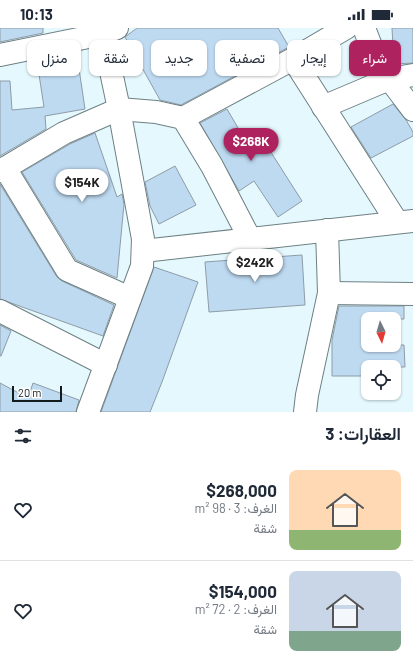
<!DOCTYPE html>
<html lang="ar">
<head>
<meta charset="utf-8">
<style>
	body { margin:0; font-family:Barlow,Vazirmatn,sans-serif; background:#f2f2f3; color:#1f2937; direction:rtl; height:100vh; display:flex; flex-direction:column; font-size:15px; white-space:nowrap }
	* { box-sizing:border-box; margin:0 }
	p { font-size:13px; color:#747a83 }
	.icon { flex:none; width:22px; height:22px; fill:none; stroke:currentColor; stroke-width:2; stroke-linecap:round; stroke-linejoin:round }
	.map { position:relative; height:384px; overflow:hidden; direction:ltr }
	.drawer { display:flex; flex-direction:column; background:#fff; flex:1 }
	.drawer>* { flex:none }
	.guide { position:absolute; left:12px; top:12px; width:389px; height:36px; direction:rtl; display:flex; gap:8px }
	.needle { width:26px; rotate:175deg }
	.tools { position:absolute; left:361px; top:284px; display:grid; gap:8px }
	.tools a { display:grid; place-items:center; width:40px; height:40px; border-radius:8px; background:#fff; box-shadow:0 1px 3px #0004; font-size:20px }
	.scale { position:absolute; left:12px; bottom:10px; width:50px; box-sizing:border-box; padding-left:4px; border:2px solid #141b1d; border-top:0; font-size:11px; line-height:14px; white-space:nowrap; color:#141b1d; -webkit-text-stroke:3px #fff; paint-order:stroke }
	.price { position:absolute; translate:-50% -34px; padding:0 9px; border-radius:14px; background:#fff; color:#222; font-size:13px; line-height:26px; filter:drop-shadow(0 1px 2px #0008) }
	.price::after { content:''; position:absolute; left:50%; top:24px; width:12px; height:9px; margin-left:-6px; background:inherit; clip-path:polygon(0 0,100% 0,50% 100%) }
	.price.on { background:#ae2260; color:#fff }
	ul { padding:0; list-style:none }
	li { display:flex; align-items:center; gap:12px; height:100px; padding:0 12px }
	li+li { border-top:1px solid #e0e1e3 }
	li span { display:grid; place-items:center; flex:none; width:112px; height:80px; border-radius:8px; color:#555 }
	li>.icon { margin-inline-start:auto }
	span .icon { width:48px; height:48px; fill:#fffc; stroke-width:1 }
	li b { font-size:17px }
	h2 { display:flex; justify-content:space-between; align-items:center; height:48px; padding:0 12px; font-size:17px }
	.tag { padding:0 14px; border-radius:8px; background:#fff; box-shadow:0 1px 3px #0004; font-size:14px; line-height:36px }
	.tag.on { background:#ae2260; color:#fff }
	.status { display:flex; justify-content:space-between; align-items:center; height:28px; padding:0 20px; background:#fff; direction:ltr }
	.status svg { height:11px; fill:currentColor }
	.map>svg:first-child { display:block }
	.building { fill:#bedaf1; stroke:#8e9ca7 }
	.lines { fill:none; stroke-linecap:round; stroke-linejoin:round }
	.minor-casing { stroke:#6e8084; stroke-width:24 }
	.minor { stroke:#fff; stroke-width:22 }
</style>
</head>
<body>
<div class="status"><b>10:13</b><svg viewBox="0 0 49 12"><path d="M0 12V9h3v3zM5 12V6h3v6zM10 12V3h3v9zM15 12V0h3v12zM26 1h20v11H26zM47 4h2v5h-2z"/></svg></div>
<div class="map">
<svg width="413" height="384" viewBox="0 0 413 384">
	<rect width="100%" height="100%" fill="#e4f8fd"/>
	<g class="building">
		<path d="M0,0h43v5l-43,9z"/>
		<path d="M137,0h141l11,19 -108,58 -21,-5 -35,-63z"/>
		<path d="M392,0h21v35l-19,1z"/>
		<path d="M78,34l7,47 -40,7 1,13 -46,27v-75h10l2,29 32,-3 -6,-39z"/>
		<path d="M393,76l13,16 7,12v4l-42,22 -20,-31z"/>
		<path d="M227,81l18,31 13,-8 44,69 -24,16 -24,-36 -15,10 -39,-68z"/>
		<path d="M95,105l22,64 5,-3 2,10 -7,74 -41,-18 -54,-88 48,-28z"/>
		<path d="M175,138l21,39 -37,19 -9,-18 -5,-24z"/>
		<path d="M0,156l57,93 5,4 52,24 -11,31 -103,-37z"/>
		<path d="M302,227l3,50 -96,7 -4,-50z"/>
		<path d="M154,239l44,15 -36,100 -12,30h-49z"/>
		<path d="M339,278h65v13h-36v26h36l1,22h-37v9h-36v-36z"/>
		<path d="M0,297l11,6 -10,25h-1z"/>
		<path d="M0,355l28,15 5,-15 46,17 -3,12h-76z"/>
	</g>
	<g class="lines">
		<g class="minor-casing">
			<g id="minor">
				<path d="M364,0l14,36 35,46"/>
				<path d="M0,27l103,-21 14,-6"/>
				<path d="M293,31l104,163"/>
				<path d="M323,79l66,-28 24,-4"/>
				<path d="M183,90l110,-59 53,-31"/>
				<path d="M5,140l62,102 63,28"/>
				<path d="M0,143l64,-38 55,-24 37,3 27,6 29,48 38,73"/>
				<path d="M143,223l270,-30"/>
				<path d="M329,265l84,1"/>
				<path d="M0,283l106,54"/>
				<path d="M88,384l54,-146 1,-27 -24,-130 -16,-75"/>
				<path d="M305,384l2,-17 22,-102 -2,-63"/>
			</g>
		</g>
		<use href="#minor" class="minor"/>
	</g>
</svg>
<div class="tools">
<a><svg class="needle" viewBox="-14 -14 28 28"><path d="M0-13l5 13h-10z" fill="#e53935"/><path d="M0 13l5-13h-10z" fill="#747a83"/></svg></a>
<a><svg class="icon" aria-label="locate" viewBox="0 0 24 24"><circle cx="12" cy="12" r="6"/><path d="M12 2v4M12 18v4M2 12h4M18 12h4"/></svg></a>
</div>
<div class="scale">20 m</div>
<b class="price on" style="left:251px;top:134px">$268K</b>
<b class="price" style="left:82px;top:175px">$154K</b>
<b class="price" style="left:255px;top:255px">$242K</b>
<div class="guide">
<a class="tag on">شراء</a>
<a class="tag">إيجار</a>
<a class="tag">تصفية</a>
<a class="tag">جديد</a>
<a class="tag">شقة</a>
<a class="tag">منزل</a>
</div>
</div>
<section class="drawer">
<h2>العقارات: 3<svg class="icon" aria-label="filters" viewBox="0 0 24 24"><path d="M4 7h16M4 17h16"/><circle cx="9" cy="7" r="2"/><circle cx="15" cy="17" r="2"/></svg></h2>
<ul>
<li><span style="background:linear-gradient(#ffd9b3 75%,#8fb573 0)"><svg class="icon" aria-label="home" viewBox="0 0 24 24"><path d="M3 11l9-7 9 7M6 9v11h12V9"/></svg></span><div><b>$268,000</b><p>الغرف: 3 · 98 m²</p><p>شقة</p></div><svg class="icon" aria-label="heart" viewBox="0 0 24 24"><path d="M12 20l-8-8c-3-5 5-10 8-4 3-6 11-1 8 4z"/></svg></li>
<li><span style="background:linear-gradient(#c9d6e8 75%,#7fa58c 0)"><svg class="icon" aria-label="home" viewBox="0 0 24 24"><path d="M3 11l9-7 9 7M6 9v11h12V9"/></svg></span><div><b>$154,000</b><p>الغرف: 2 · 72 m²</p><p>شقة</p></div><svg class="icon" aria-label="heart" viewBox="0 0 24 24"><path d="M12 20l-8-8c-3-5 5-10 8-4 3-6 11-1 8 4z"/></svg></li>
</ul>
</section>
</body>
</html>
